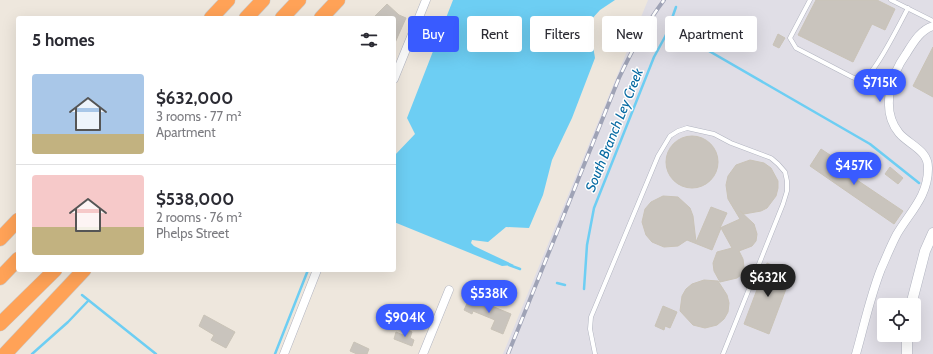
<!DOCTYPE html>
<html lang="en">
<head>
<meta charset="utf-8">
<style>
	body { margin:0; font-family:Cabin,sans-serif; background:#f7f7f7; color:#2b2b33; height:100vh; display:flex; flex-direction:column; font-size:15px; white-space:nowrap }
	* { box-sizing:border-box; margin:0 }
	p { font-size:13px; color:#7c7c81 }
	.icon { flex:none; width:22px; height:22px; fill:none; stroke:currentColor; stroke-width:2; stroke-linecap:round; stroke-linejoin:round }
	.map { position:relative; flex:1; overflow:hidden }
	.side { position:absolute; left:16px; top:16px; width:380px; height:256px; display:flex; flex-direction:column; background:#fff; border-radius:4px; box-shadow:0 4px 16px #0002 }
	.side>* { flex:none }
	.top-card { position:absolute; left:408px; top:16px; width:380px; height:36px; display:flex; gap:8px }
	.buttons { position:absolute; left:877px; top:298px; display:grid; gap:8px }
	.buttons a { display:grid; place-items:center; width:44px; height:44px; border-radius:4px; background:#fff; box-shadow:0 4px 16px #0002; font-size:20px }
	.price { position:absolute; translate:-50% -34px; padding:0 9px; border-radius:14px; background:#395bff; color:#fff; font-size:13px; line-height:26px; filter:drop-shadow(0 1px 2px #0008) }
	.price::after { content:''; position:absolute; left:50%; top:24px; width:12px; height:9px; margin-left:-6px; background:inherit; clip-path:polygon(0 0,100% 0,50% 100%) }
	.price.active { background:#222; color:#fff }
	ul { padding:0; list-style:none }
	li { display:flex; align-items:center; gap:12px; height:100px; padding:0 16px }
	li+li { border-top:1px solid #e1e1e2 }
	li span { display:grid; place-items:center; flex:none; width:112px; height:80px; border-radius:4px; color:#555 }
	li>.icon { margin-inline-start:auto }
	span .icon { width:48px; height:48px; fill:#fffc; stroke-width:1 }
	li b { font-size:17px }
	h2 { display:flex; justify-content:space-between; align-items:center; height:48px; padding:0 16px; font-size:17px }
	.pill { padding:0 14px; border-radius:4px; background:#fff; box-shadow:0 4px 16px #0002; font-size:14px; line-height:36px }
	.pill.active { background:#395bff; color:#fff }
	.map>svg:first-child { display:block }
	.industrial { fill:#e0dee6; fill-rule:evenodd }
	.water { fill:#6dcef3 }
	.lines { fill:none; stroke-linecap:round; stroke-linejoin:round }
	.stream { stroke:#6dcef3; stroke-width:2.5 }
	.building { fill:#c9c4bd; stroke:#c9c3b7 }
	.service-casing { stroke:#b1b4c0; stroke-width:5 }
	.minor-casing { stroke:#b1b4c0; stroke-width:9 }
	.tertiary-casing { stroke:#b1b4c0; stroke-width:11 }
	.motorway-casing { stroke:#c8c8c8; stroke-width:15 }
	.service { stroke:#fff; stroke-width:4 }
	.minor { stroke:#fff; stroke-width:8 }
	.tertiary { stroke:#fff; stroke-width:10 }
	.motorway { stroke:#ffa257; stroke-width:14 }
	.rail-casing { stroke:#9fa3b6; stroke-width:4 }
	.rail { stroke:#fff; stroke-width:2.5; stroke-dasharray:8; stroke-linecap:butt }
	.labels { text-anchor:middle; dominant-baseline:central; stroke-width:3; stroke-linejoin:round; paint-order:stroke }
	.water-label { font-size:14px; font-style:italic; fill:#086ba3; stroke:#fff }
</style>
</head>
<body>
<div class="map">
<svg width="933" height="354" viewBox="0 0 933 354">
	<rect width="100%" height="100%" fill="#eee7dd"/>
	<path class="industrial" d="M648,0h285v354h-430zM884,305h30v30h-30z"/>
	<path class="water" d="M453,0h162l-15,10 -11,12 6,36 -23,60 -20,42 -9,35 -14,33 -23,-1 -18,15 -16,-2 -1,3 3,3 40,19 -12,1 -108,-44v-66l21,-22 -8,-16z"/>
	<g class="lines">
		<g class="stream">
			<path d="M666,35l10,-28"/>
			<path d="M509,265l11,4"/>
			<path d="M557,283l8,2"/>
			<path d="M584,289l3,-44 7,-37 60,-151 12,-22 24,5 180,104 49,39"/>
			<path d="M82,295l74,59"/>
			<path d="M32,354l36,-32 20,-21"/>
			<path d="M275,354l33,-84"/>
		</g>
	</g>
	<g class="building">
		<path d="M816,0h61l18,9 -10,21 -13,-6 -19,38 -55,-27z"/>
		<path d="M387,4l12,11 7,3 -12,27v-27h-21z"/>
		<path d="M778,34l7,4 -6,10 -6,-3z"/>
		<path d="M933,47v50l-20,-11z"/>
		<circle cx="692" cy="162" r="26"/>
		<path d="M821,149l33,22 -3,5 52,35 -9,13 -84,-58z"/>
		<path d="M750,160l14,3 7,5 7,13v7l-2,8 -9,12 -6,3 -17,3 -4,-3 14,13 3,10 -1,7 -4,5 -13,5 4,8 1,8 -3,8 -4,3 -17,4 -6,-11 -1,-8 4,-11 15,-4 -11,-20 -9,22 -25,-10 -9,6 -14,1 -12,-5 -6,-7 -4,-13 3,-13 6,-7 12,-6 15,1 12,11 3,8 3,26 15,-35 16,6 -7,15 20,-9 -12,-20 -2,-14 2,-9 8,-11z"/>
		<path d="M890,167l13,11 -5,6 -13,-10z"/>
		<path d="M767,263l25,10 -23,61 -25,-10z"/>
		<path d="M704,280l14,1 9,14 2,8 -1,9 -4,7 -7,6 -12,3 -12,-3 -13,-14 2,-15 4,-7 6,-5z"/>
		<path d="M470,297l41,17 -8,20 -12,-5 4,-9 -22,-9 -1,3 -8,-4z"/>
		<path d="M663,306l14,6 -7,16 -5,-2 -1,4 -9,-4z"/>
		<path d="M204,315l31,17 -9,16 -15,-8 3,-5 -15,-9z"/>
		<path d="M406,329l6,3 -2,6 4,2 -2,6 -18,-7 2,-7 7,3z"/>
		<path d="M354,342l15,7 -2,5h-10l-7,-3z"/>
	</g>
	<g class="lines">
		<g class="service-casing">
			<g id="service">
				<path d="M810,0l-20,38 6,10 56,29c4,2 8,3 12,1 11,-4 37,-57 44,-70"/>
				<path d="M891,0l42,21"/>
				<path d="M595,354l-5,-25 1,-12 67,-161 12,-20 8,-5 9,-3 27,6 17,9 40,15 7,6 7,8 2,9v10l-4,13 -60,150"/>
			</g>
		</g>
		<g class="minor-casing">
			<g id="minor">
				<path d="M394,79l32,-79"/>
				<path d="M284,354l33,-84"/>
				<path d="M423,354l26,-64"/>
				<path d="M856,354c8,-28 14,-57 25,-85 5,-11 10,-24 16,-35 13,-22 31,-38 31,-65 1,-19 -19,-24 -29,-36 -19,-23 -8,-58 7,-79 7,-11 14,-24 27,-28"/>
			</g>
		</g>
		<g class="tertiary-casing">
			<g id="tertiary">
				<path d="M911,305l14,-54 8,-18"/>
				<path d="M907,354v-19"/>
			</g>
		</g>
		<g class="motorway-casing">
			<g id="motorway">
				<path d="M211,18l17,-18"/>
				<path d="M246,18l17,-18"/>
				<path d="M282,18l17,-18"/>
				<path d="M321,18l17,-18"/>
				<path d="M0,239l18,-19"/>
				<path d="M0,278l18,-19"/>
				<path d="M0,324l55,-54"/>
				<path d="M5,354l79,-84"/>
			</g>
		</g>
		<use href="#service" class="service"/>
		<use href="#minor" class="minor"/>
		<use href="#tertiary" class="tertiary"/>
		<use href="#motorway" class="motorway"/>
		<g class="rail-casing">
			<path id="rail" d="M508,354l111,-276c13,-28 27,-54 45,-78"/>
		</g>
		<use href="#rail" class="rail"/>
	</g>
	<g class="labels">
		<g class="water-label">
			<text transform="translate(614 130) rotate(-68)">South Branch Ley Creek</text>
		</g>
	</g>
</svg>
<div class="buttons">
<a><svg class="icon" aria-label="locate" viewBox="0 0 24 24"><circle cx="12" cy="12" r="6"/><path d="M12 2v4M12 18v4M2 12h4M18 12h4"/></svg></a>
</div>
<b class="price" style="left:880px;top:103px">$715K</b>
<b class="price" style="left:854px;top:186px">$457K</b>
<b class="price active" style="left:768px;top:298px">$632K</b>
<b class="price" style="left:489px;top:314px">$538K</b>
<b class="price" style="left:405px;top:338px">$904K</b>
<div class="top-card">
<a class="pill active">Buy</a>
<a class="pill">Rent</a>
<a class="pill">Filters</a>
<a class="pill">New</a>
<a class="pill">Apartment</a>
</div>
<section class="side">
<h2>5 homes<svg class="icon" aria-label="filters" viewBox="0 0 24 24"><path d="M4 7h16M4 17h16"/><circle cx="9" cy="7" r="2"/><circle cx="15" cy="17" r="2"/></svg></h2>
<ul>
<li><span style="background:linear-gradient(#a9c7e8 75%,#c2b280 0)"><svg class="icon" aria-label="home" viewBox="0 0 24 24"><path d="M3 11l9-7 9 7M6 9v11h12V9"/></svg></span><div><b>$632,000</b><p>3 rooms · 77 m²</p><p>Apartment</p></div></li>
<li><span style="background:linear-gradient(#f6c9c9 65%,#c2b280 0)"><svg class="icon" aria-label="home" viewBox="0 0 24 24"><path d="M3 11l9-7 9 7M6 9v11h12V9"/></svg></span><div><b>$538,000</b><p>2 rooms · 76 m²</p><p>Phelps Street</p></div></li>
</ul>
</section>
</div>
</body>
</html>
